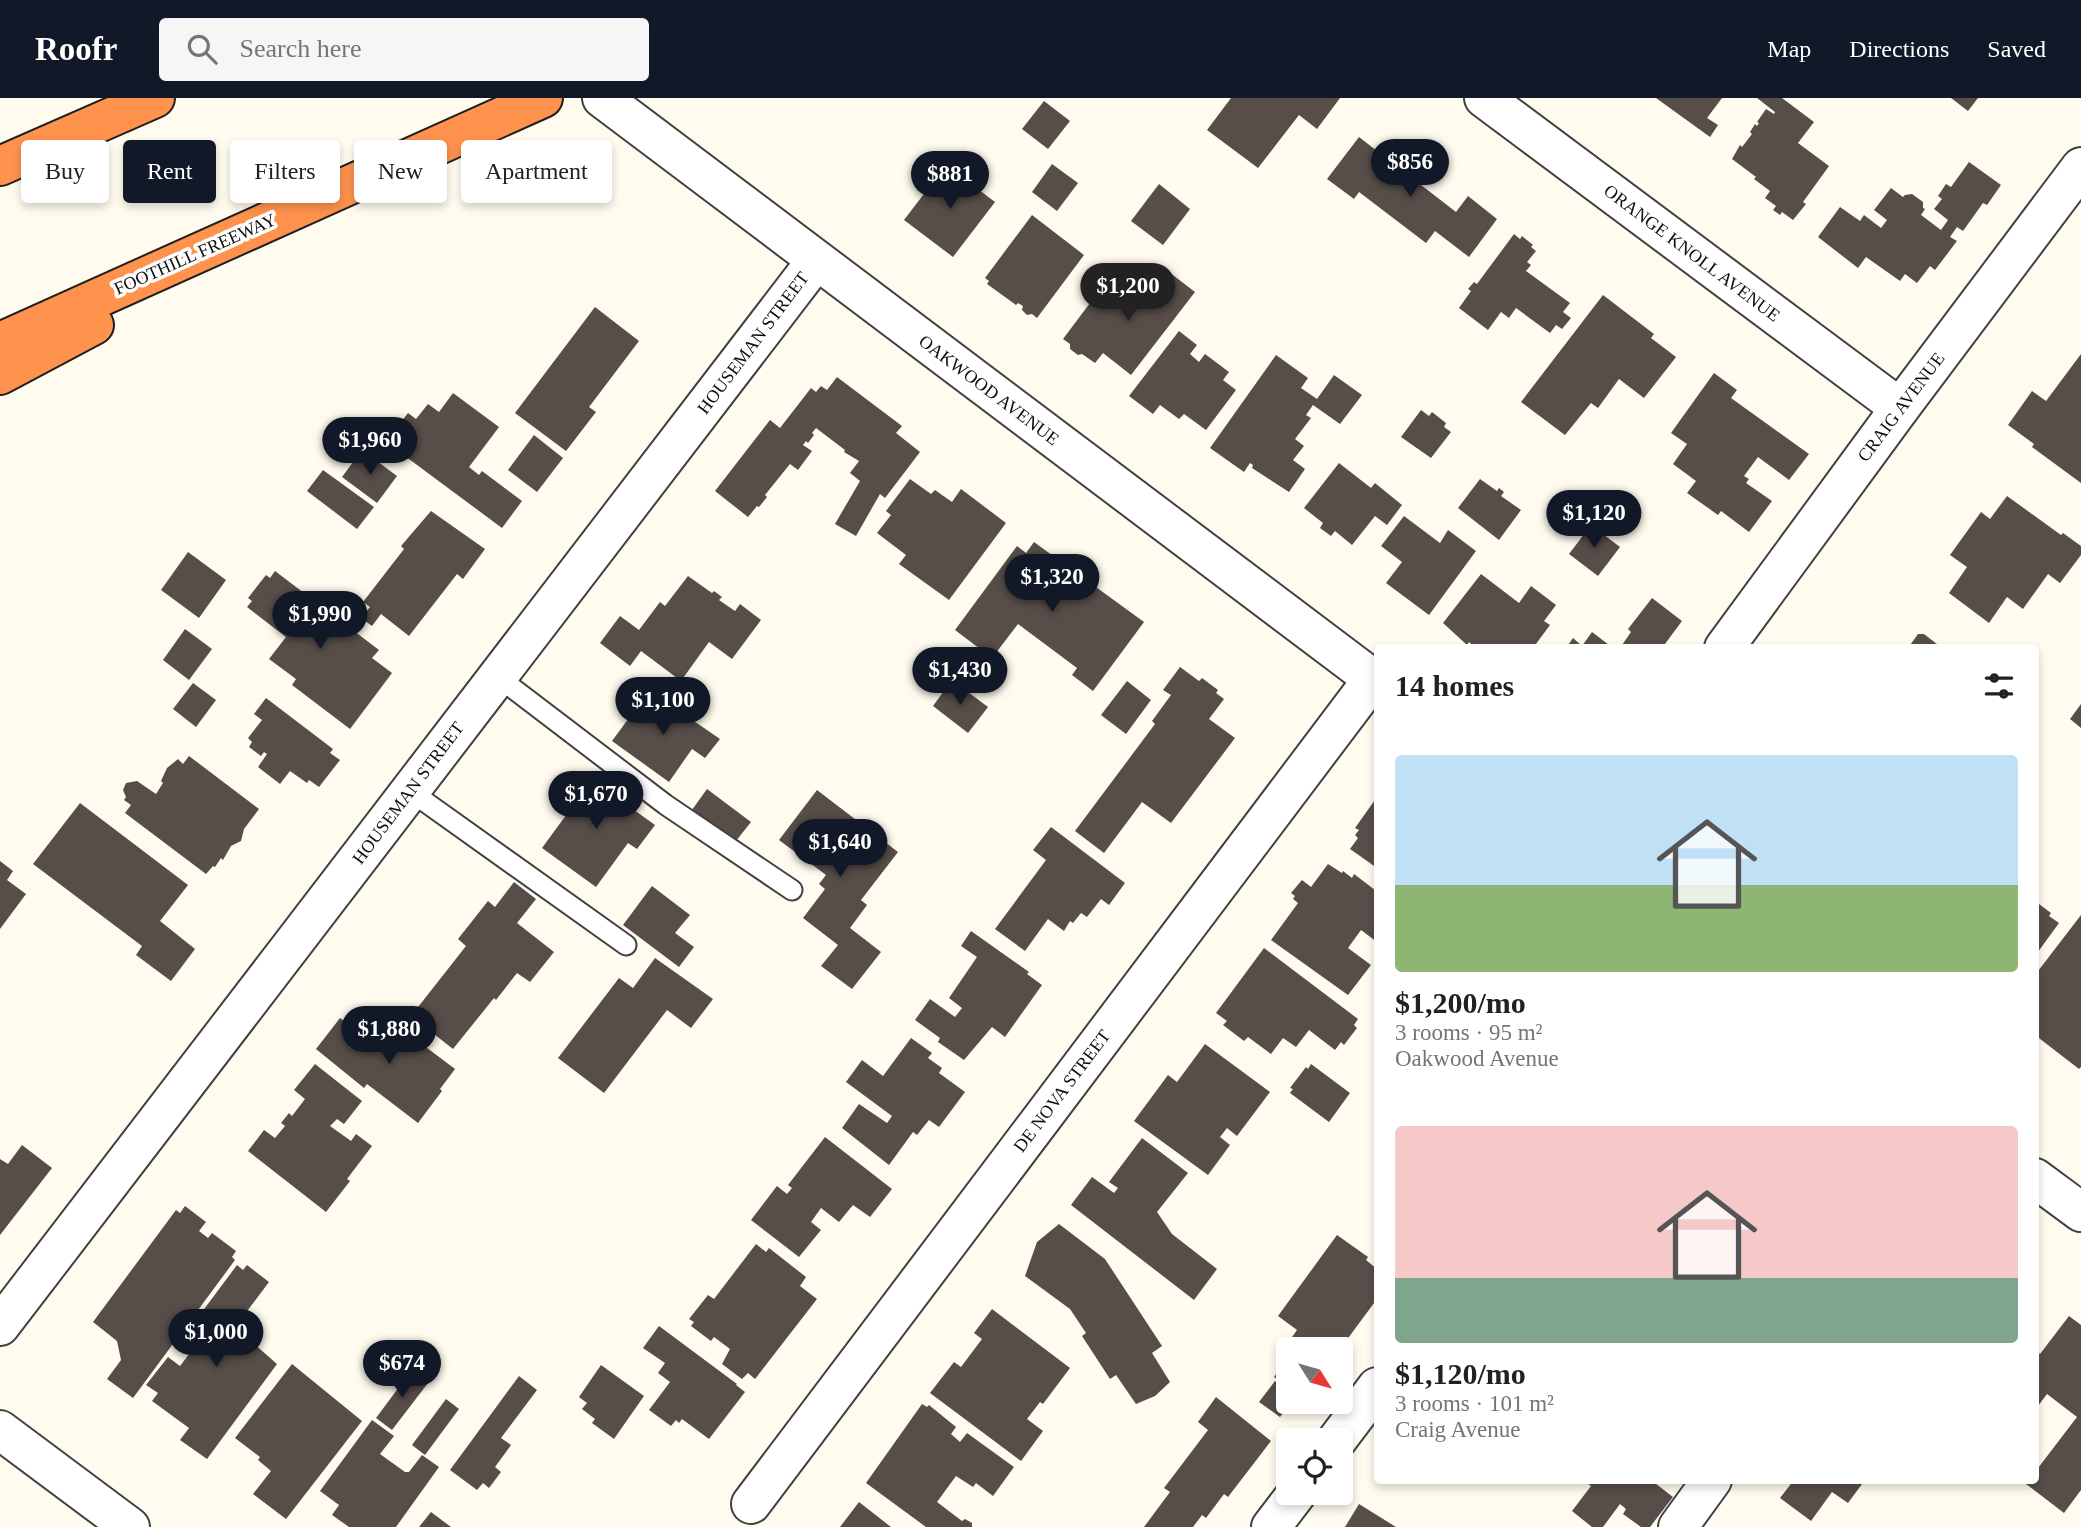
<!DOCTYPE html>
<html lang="en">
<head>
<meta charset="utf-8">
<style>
	body { margin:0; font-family:Georgia,serif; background:#f6f6f6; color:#202124; height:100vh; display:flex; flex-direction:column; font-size:26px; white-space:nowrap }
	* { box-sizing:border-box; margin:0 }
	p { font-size:23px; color:#757577 }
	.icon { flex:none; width:38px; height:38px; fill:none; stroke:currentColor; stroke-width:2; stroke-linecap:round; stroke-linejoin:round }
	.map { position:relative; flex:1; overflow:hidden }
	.side { position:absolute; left:1374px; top:546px; width:665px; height:840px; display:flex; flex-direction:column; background:#fff; border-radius:7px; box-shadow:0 4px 10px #0003 }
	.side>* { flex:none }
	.banner { position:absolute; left:21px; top:42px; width:665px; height:63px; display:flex; gap:14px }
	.needle { width:46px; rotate:127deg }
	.tools { position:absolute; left:1276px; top:1239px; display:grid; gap:14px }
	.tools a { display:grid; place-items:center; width:77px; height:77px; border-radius:7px; background:#fff; box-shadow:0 4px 10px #0003; font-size:35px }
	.price { position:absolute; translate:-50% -60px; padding:0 16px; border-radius:24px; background:#111827; color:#fff; font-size:23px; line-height:46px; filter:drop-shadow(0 2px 4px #0008) }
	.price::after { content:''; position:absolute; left:50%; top:42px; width:21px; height:16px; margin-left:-10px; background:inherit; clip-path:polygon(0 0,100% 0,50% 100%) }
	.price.active { background:#222; color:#fff }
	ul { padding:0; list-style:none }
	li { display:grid; align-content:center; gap:14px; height:371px; padding:0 21px }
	li span { display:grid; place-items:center; height:217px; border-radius:7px; color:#555 }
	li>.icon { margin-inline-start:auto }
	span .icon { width:126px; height:126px; fill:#fffc; stroke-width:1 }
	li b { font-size:30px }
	h2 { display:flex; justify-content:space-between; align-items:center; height:84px; padding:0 21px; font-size:30px }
	.chip { padding:0 24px; border-radius:7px; background:#fff; box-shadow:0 4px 10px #0003; font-size:24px; line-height:63px }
	.chip.active { background:#111827; color:#fff }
	header { display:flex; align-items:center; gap:42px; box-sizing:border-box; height:98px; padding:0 35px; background:#111827; color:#fff }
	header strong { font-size:33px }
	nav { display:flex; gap:38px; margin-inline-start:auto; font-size:24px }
	.search { width:490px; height:63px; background:#f6f6f6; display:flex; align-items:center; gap:18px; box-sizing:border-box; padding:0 24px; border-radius:7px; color:#757577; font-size:26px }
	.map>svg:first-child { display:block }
	.building { fill:#584e49 }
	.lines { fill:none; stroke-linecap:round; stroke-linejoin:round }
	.service-casing { stroke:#414141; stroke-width:23 }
	.minor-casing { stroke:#414141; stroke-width:42 }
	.tertiary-casing { stroke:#414141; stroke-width:42 }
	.motorway-casing { stroke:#1f1f1f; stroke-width:42 }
	.service { stroke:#fff; stroke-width:19 }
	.minor { stroke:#fff; stroke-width:38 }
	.tertiary { stroke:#fff; stroke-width:38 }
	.motorway { stroke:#ff924d; stroke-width:38 }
	.labels { text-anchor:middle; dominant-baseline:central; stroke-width:7; stroke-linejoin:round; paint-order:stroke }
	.street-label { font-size:18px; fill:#0e0e0e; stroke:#fff }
</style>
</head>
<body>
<header>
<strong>Roofr</strong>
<div class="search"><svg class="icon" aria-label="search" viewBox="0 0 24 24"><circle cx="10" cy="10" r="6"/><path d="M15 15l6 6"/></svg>Search here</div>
<nav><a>Map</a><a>Directions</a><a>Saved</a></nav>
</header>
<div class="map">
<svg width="2081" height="1429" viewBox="0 0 2081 1429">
	<rect width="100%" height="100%" fill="#fffbef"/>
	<g class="building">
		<path d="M1231,0h109l-23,31 -18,-14 -41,53 -51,-38z"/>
		<path d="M1656,0h66l-15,20 11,7 -8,12z"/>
		<path d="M1757,0h25l32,24 -16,21 31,23 -26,36 3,2 -13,16 -11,-8 -2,3 -7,-5 3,-4 -11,-8 5,-7 -16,-12 2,-2 -24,-18 8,-14 2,2 10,-13 -2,-2 5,-8 2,2 2,-3 -2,-1 9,-13 8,5 1,-2z"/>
		<path d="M1951,0h27l-10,13z"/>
		<path d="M1044,3l26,20 -22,28 -26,-20z"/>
		<path d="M1359,39l97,75 12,-16 29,23 -28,38 -34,-26 -9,12 -67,-51 -5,7 -27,-20z"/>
		<path d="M1969,64l32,23 -14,20 -4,-2 -20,28 -6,-4 -7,10 7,4 -22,29 -5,-4 -13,17 -12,-9 -5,7 -34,-24 -8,11 -40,-31 22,-30 20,14 4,-6 17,13 6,-8 -13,-10 17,-22 12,9 2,-2 7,-1 11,8v6l2,1 -4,6 20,15 7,-10 -14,-11 8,-10 -4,-3 8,-12 5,3z"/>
		<path d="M1052,66l26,19 -21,28 -25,-19z"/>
		<path d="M946,67l49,37 -42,55 -49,-37z"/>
		<path d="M1159,86l31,25 -27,36 -32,-24z"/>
		<path d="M1032,117l52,40 -47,63 -5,-4 -5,1 -5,-5 1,-4 -5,-3 -2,2 -29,-21 2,-3 -4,-3z"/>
		<path d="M1514,136l6,5 2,-3 11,9 -2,2 5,4 -9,11 4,3 -5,6 44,32 -7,9 8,6 -9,11 -6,-4 -6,8 -34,-25 -7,10 -8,-6 -13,18 -29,-22 12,-17 -3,-2 6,-7 3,2z"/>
		<path d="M1165,171l30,23 -64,83 -28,-22 -8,10 -13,-9 -4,1 -8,-6v-5l-7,-5 42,-56 31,24z"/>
		<path d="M1603,197l51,39 -3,4 25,19 -32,41 -25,-19 -21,29 -7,-5 -26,32 -44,-33z"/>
		<path d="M595,209l44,34 -50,66 7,5 -30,39 -51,-38z"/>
		<path d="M1179,233l18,14 -7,9 9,8 6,-8 24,18 -6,8 13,10 -30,40 -22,-16 -5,5 -19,-14 -7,9 -24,-18z"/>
		<path d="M2081,256v129l-49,-36 2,-3 -26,-19 24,-34 14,10z"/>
		<path d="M1276,257l32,23 -7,10 16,11 17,-24 28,20 -22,29 -27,-19 -7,10 5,3 -16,21 9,7 -11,14 12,9 -16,23 -37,-24 1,-3 -3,-2 -6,9 -34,-24z"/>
		<path d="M1714,275l23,17 -6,8 78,56 -20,26 -31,-23 -14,19 5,3 -3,4 26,18 -23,31 -28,-21 -3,4 -31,-22 9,-12 -23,-17 14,-20 -16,-11z"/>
		<path d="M837,279l65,49 -6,7 24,19 -35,46 -5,-4 -24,42 -21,-12 25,-43 -10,-8 9,-12 -15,-9 1,-2 -29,-22 -4,5 2,2 -6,8 -2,-2 -3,4 9,6 -14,19 -8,-6 -25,31 2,2 -8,10 -2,-1 -9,11 -33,-26 55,-71 10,8 31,-40 5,4 5,-6 6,4z"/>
		<path d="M453,295l46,34 -30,40 10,8 3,-4 40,30 -20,27 -116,-86 22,-29 8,6 12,-15 11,8z"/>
		<path d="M1421,312l8,6 3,-4 14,11 -2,4 7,5 -20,26 -30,-21z"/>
		<path d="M534,337l29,23 -26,34 -29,-22z"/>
		<path d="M362,352l35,26 -20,27 -35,-26z"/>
		<path d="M1339,365l32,25 4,-5 27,22 -15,20 -12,-9 -23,29 -17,-14 -4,5 -11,-8 3,-5 -19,-15z"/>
		<path d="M323,372l51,37 -17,22 -50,-38z"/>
		<path d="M910,381l21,15 4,-4 17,12 9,-13 45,34 -57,77 -50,-36 7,-9 -29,-22 14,-18 -5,-4z"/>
		<path d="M1480,381l17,12 2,-3 5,4 -3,4 20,14 -22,30 -41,-32z"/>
		<path d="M2007,398l54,39 2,-2 18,13v9l-21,28 -12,-9 -25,35 -16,-12 -18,26 -40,-30 18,-26 -17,-12 31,-43 9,7z"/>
		<path d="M431,413l54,38 -22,30 -6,-5 -48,62 -28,-22 -9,12 -11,-8 9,-11 -7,-5 41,-53 -3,-3z"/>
		<path d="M1404,418l36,27 8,-13 28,21 -47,64 -43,-32 16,-21 -21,-16z"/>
		<path d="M1591,427l29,22 -22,29 -29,-22z"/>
		<path d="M1034,444l110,80 -51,69 -21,-16 5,-7 -59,-44 -26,34 -37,-28 62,-84 9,7z"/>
		<path d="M188,454l38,28 -27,38 -38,-28z"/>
		<path d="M275,473l104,79 -7,8 20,15 -42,56 -58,-44 4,-6 -27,-20 17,-22 -39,-30 5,-6 -4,-3 18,-23 4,3z"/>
		<path d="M1481,476l38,29 12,-17 25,19 -12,16 6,4 -17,23h-58l-6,-6 -2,3 -24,-22z"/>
		<path d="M688,478l24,17 2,-2 8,6 -3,3 16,11 5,-7 21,16 -29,39 -23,-17 -28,39 -40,-30 -11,15 -30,-23 20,-27 19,14 21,-28 5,4z"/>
		<path d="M1652,500l30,23 -20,27h-42l11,-16 -3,-3z"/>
		<path d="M185,531l27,20 -23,31 -26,-20z"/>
		<path d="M1592,534l21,16h-47l7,-10 9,8z"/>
		<path d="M1918,536h6l18,14h-34z"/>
		<path d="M1180,569l19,14 3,-3 16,12 -2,3 8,6 -15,20 26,19 -64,85 -29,-21 -38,51 -29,-22 80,-107 -3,-3 19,-26 -8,-5z"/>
		<path d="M952,582l36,27 -20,26 -35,-27z"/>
		<path d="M1127,583l24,19 -25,34 -25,-19z"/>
		<path d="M193,585l23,17 -20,27 -23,-18z"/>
		<path d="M648,594l41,30 2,-3 29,20 -15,19 -13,-9 -23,33 -57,-41z"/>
		<path d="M266,600l67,51 -3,4 10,7 -21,27 -10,-7 -2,3 -17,-12 -10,13 -22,-17 9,-13 -3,-2 -3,4 -12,-9 3,-5 -4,-4 14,-18 -8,-6z"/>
		<path d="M2081,606v24l-11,-9z"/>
		<path d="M189,658l70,53 -15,20 -3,12 -10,5 -8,14 -2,-2 -6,9 -2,-1 -7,8 -81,-61 6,-8 -7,-5 2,-3 -3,-7 3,-7 11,-2 19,13 7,-11 -2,-2 6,-13 11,-9 5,5z"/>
		<path d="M584,676l71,51 -18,24 -9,-6 -32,44 -54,-39 30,-41 -7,-6z"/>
		<path d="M707,691l44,33 -19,24 -43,-32z"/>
		<path d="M817,692l81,62 -37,48 6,5 -17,23 31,24 -29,37 -31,-23 17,-21 -35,-27 22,-29 -6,-5 7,-9 -47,-35z"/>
		<path d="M1377,699v71l-27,-19 8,-11 -3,-3 4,-5 -4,-2z"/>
		<path d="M80,705l108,82 -28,36 35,28 -24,32 -35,-26 6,-9 -109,-82z"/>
		<path d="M1051,729l74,56 -16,22 -8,-6 -14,18 -6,-4 -8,10 -3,-2 -6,10 -16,-12 -23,32 -30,-22 51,-69 -13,-10z"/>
		<path d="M0,763l13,10 -6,9 19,14 -26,35z"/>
		<path d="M1328,766l14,9 1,-2 9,7 2,-4 21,16 2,-3v55l-16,-12 -13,18 23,17 -23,30 -77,-55 27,-37 -5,-4 2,-3 -4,-3 11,-13 9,7z"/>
		<path d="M514,784l22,17 -19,24 37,29 -24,30 -13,-9 -21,27 -2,-2 -41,51 -42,-33 55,-70 -8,-7 30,-38 7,6z"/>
		<path d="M652,788l38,29 -15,18 19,14 -15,20 -56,-42z"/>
		<path d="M2035,803l16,12 -2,3 10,7 -24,33z"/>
		<path d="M2081,817v152l-2,2 -44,-34v-60z"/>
		<path d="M971,833l58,41 -2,2 15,11 -37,52 -13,-10 -28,33 -26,-18 2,-4 -25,-18 15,-21 25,18 7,-9 -13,-10 28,-41 -16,-11z"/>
		<path d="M1264,850l94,71 -4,6 3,3 -13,17 -3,-3 -6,8 -26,-20 -13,17 -13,-9 -12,16 -23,-17 -4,4 -21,-16 4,-4 -11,-8z"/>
		<path d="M655,860l58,41 -22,29 -24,-18 -63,83 -46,-35 61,-80 14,10z"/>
		<path d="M340,920l37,28 17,-23 61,46 -15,20 2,2 -24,32 -51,-39 -3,4 -48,-39z"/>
		<path d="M911,940l21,15 -4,5 14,10 -3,5 26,19 -26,35 -10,-7 -12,15 -4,-3 -24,33 -47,-37 17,-24 28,19 5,-7 -46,-34 16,-22 21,16z"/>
		<path d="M1205,946l65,48 -33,44 -10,-8 -7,9 10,8 -22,30 -74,-54 34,-46 9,7z"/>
		<path d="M315,966l47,37 -18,23 -7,-5 -7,7 21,15 5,-7 16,12 -25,33 3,2 -24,31 -78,-61 16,-21 11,8 10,-12 -4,-3 8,-10 3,3 13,-17 -11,-9z"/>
		<path d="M1311,966l39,29 -21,29 -39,-29 3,-4 -3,-1 16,-21 2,2z"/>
		<path d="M825,1039l67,52 -22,28 -17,-12 -14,17 -18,-14 -10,14 10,8 -22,27 -48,-37 26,-34 10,8 5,-6 -4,-3z"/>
		<path d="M1142,1040l46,35 -31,39 15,22 45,35 -23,31 -123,-95 21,-28 22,16 4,-5 -9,-6z"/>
		<path d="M22,1047l30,23 -52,67v-76l8,5z"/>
		<path d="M185,1108l21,16 -7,9 9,7 4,-5 24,18 -4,6 3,3 -102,138 -26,-19 14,-19 -4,-19 -24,-19 83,-112 4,3z"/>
		<path d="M1059,1126l46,35 57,87 -10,7 18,29 -15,14 -19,8 -20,-29 -6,4 -28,-43 4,-3 -16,-24 -45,-33 12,-34z"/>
		<path d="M1337,1137l31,22 -2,3 11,9v30l-37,50h-46l-7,-5 10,-14 -19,-14z"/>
		<path d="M756,1146l10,8 3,-4 37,29 -6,9 17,13 -62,80 -7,-6 -6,6 -20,-15 8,-15 -16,-12 -3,4 -20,-15 3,-4 -5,-3 19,-24 6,4z"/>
		<path d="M237,1167l6,5 4,-5 22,17 -45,60 12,9 9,-11 4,3 2,-2 26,23 -70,95 -27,-19 9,-12 -37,-27 6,-8 -12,-8 22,-28 12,9 16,-21 9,7 11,-16 -20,-16z"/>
		<path d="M992,1211l78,59 -27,36 -3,-2 -13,17 16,12 -22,30 -91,-68 24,-31 7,5 21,-28 -8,-6z"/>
		<path d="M2069,1218l12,9v165l-17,23 -38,-29 3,-4h6v-8l42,-55 -30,-23 -9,12 -3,-2v-54l5,4z"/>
		<path d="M659,1228l78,58 -1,1 9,7 -36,47 -27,-20 -3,4 -3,-3 -5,6 -22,-16 21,-28 -12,-9 7,-10 -22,-15z"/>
		<path d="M1288,1260v29l-14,-10z"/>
		<path d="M292,1266l70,57 -76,98 -33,-25 18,-23 -13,-11 2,-3 -25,-19z"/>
		<path d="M601,1267l43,31 -30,43 -22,-16 3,-4 -13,-10 5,-6 -8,-6z"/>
		<path d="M411,1273l17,12 -36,47 -16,-12z"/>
		<path d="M519,1278l18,14 -36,48 10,7 -16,22 6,5 -12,16 -6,-5 -6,7 -27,-20z"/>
		<path d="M1275,1283l13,10v11h4l-12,15 -21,-15z"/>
		<path d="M1216,1299l55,44 -43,56 -4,-3 -18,24 -4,-3 -9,12h-49l26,-35 -6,-4 44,-58 -10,-8z"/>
		<path d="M446,1301l13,10 -34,46 -13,-10z"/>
		<path d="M922,1306l5,3 2,-2 27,22 -5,7 9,8 7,-9 47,34 -21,29 -17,-13 -3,4 -17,-11 -19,26 25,19 3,-2 7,4v4h-46l-60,-44z"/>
		<path d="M372,1322l22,16 -14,18 25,18h4l13,-17 17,12 -43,60h-47l-17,-12 7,-10 -19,-14z"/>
		<path d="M1583,1382h68l22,17 -23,30h-9l-18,-13 3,-5 -6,-5 -17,23h-11l-20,-16 19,-25z"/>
		<path d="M1794,1382h71l-17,23 -16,-11 -21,29 -31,-23z"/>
		<path d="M859,1404l32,25h-51z"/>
		<path d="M1359,1406l37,23h-51z"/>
		<path d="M431,1414l20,15h-32z"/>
	</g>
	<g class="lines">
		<g class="service-casing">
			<g id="service">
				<path d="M498,579l168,128 126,85"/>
				<path d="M410,693l216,154"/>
			</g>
		</g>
		<g class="minor-casing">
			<g id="minor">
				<path d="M1484,0l416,310"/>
				<path d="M1724,550l176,-240 181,-241"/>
				<path d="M0,1228l816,-1065"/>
				<path d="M0,1332l130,97"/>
				<path d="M1337,1342l40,-53"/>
				<path d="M751,1406l622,-825"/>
				<path d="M1271,1429l26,-34"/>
				<path d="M1678,1429l34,-47"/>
			</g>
		</g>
		<g class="tertiary-casing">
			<g id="tertiary">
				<path d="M602,0l775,584"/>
				<path d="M2035,1080l46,34"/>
			</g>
		</g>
		<g class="motorway-casing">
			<g id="motorway">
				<path d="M0,68l155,-68"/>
				<path d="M0,244l543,-244"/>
				<path d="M0,277l94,-50"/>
			</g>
		</g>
		<use href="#service" class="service"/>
		<use href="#minor" class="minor"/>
		<use href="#tertiary" class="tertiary"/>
		<use href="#motorway" class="motorway"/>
	</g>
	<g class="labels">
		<g class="street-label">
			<text transform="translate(1692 155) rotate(37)">ORANGE KNOLL AVENUE</text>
			<text transform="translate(195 156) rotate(-24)">FOOTHILL FREEWAY</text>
			<text transform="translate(753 245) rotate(-53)">HOUSEMAN STREET</text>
			<text transform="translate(989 292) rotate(37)">OAKWOOD AVENUE</text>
			<text transform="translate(1901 309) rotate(-53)">CRAIG AVENUE</text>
			<text transform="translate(408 695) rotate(-53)">HOUSEMAN STREET</text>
			<text transform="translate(1062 993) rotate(-53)">DE NOVA STREET</text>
		</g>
	</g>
</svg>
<div class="tools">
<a><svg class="needle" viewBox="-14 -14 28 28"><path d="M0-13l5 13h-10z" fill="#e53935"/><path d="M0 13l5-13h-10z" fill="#757577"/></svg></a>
<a><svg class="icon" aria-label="locate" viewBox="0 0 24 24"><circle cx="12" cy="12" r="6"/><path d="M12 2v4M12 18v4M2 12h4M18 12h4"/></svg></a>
</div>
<b class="price" style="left:1410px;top:101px">$856</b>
<b class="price" style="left:950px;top:113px">$881</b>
<b class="price active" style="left:1128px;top:225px">$1,200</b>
<b class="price" style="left:370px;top:379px">$1,960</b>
<b class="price" style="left:1594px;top:452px">$1,120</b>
<b class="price" style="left:1052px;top:516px">$1,320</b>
<b class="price" style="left:320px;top:553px">$1,990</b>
<b class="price" style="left:960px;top:609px">$1,430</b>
<b class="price" style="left:663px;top:639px">$1,100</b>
<b class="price" style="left:596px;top:733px">$1,670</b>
<b class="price" style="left:840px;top:781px">$1,640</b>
<b class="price" style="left:389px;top:968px">$1,880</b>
<b class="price" style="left:216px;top:1271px">$1,000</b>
<b class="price" style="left:402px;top:1302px">$674</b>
<div class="banner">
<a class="chip">Buy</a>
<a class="chip active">Rent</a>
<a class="chip">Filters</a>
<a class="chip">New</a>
<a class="chip">Apartment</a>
</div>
<section class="side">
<h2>14 homes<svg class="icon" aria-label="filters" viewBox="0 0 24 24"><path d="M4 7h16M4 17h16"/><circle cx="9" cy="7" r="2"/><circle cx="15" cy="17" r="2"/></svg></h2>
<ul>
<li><span style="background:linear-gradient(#bfe0f5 60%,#8fb573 0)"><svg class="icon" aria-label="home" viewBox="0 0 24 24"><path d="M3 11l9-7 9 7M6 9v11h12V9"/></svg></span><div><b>$1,200/mo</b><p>3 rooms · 95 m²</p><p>Oakwood Avenue</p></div></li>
<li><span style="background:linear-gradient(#f6c9c9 70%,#7fa58c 0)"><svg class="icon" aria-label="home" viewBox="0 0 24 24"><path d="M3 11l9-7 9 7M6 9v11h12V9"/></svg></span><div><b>$1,120/mo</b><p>3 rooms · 101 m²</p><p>Craig Avenue</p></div></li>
</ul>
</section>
</div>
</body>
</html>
